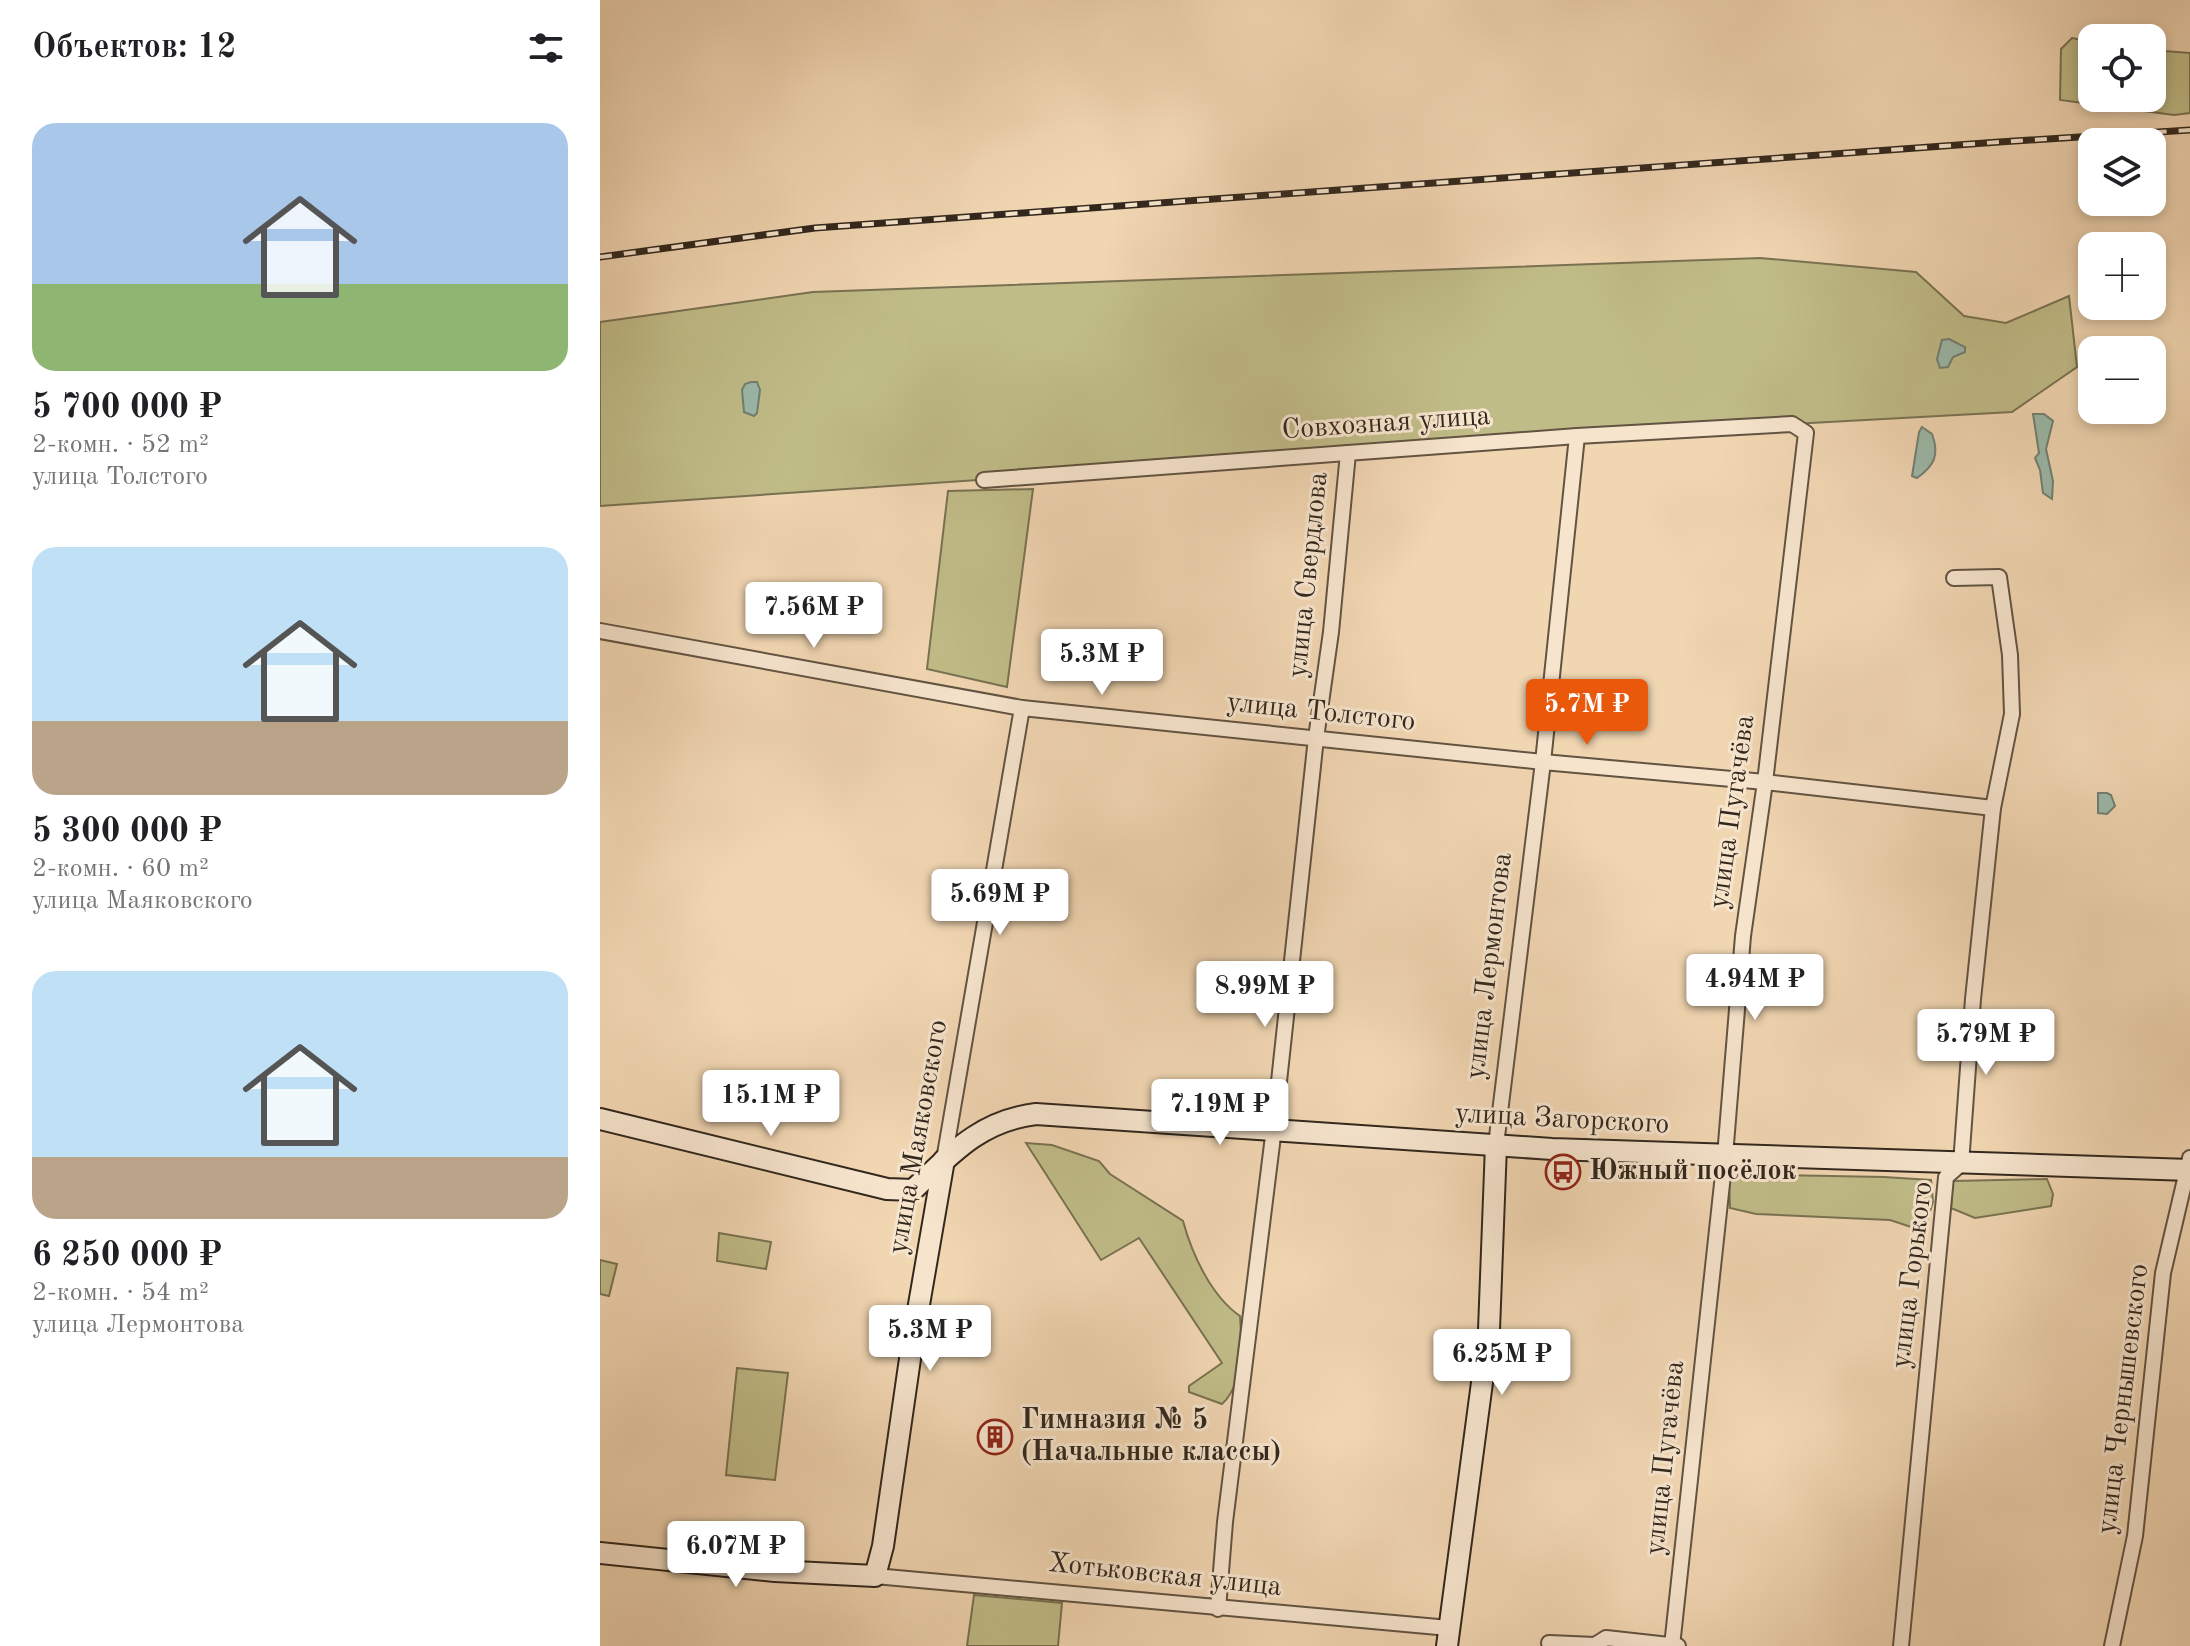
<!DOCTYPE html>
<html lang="ru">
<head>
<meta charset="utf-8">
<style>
	body { margin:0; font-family:"Old Standard TT",serif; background:#f2f2f2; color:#202124; height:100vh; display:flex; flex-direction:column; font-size:30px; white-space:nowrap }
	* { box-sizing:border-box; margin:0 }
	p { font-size:26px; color:#757577 }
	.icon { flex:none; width:44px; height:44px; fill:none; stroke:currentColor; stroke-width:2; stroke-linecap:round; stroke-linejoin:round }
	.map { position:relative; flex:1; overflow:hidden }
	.sheet { display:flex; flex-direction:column; background:#fff; width:600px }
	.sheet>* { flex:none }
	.tools { position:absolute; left:1478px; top:24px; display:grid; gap:16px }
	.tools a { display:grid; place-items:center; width:88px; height:88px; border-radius:16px; background:#fff; box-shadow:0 4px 12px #0003; font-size:40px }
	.price { position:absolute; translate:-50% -68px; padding:0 18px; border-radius:8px; background:#fff; color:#222; font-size:26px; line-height:52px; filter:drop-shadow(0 2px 4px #0008) }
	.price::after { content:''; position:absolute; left:50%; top:48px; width:24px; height:18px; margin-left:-12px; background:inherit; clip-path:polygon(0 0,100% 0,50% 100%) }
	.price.current { background:#ea580c; color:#fff }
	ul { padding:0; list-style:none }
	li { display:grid; align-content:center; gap:16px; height:424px; padding:0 32px }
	li span { display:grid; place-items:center; height:248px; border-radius:24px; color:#555 }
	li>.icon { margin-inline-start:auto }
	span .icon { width:144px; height:144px; fill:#fffc; stroke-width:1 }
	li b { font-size:34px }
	h2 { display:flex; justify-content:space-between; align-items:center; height:96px; padding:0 32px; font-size:34px }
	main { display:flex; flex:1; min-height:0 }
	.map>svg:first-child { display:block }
	.green { fill:#c0bc88; stroke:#797252; stroke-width:2 }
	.water { fill:#9bb9aa; stroke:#717f72; stroke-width:2 }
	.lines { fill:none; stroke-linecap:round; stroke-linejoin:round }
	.street-casing { stroke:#625342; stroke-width:18 }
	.secondary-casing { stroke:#32271d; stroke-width:24 }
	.street { stroke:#f6e4cd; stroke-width:14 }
	.secondary { stroke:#f6e4cd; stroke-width:20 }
	.rail-casing { stroke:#32271d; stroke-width:7 }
	.rail { stroke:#f6e4cd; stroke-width:4; stroke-dasharray:12; stroke-linecap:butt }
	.labels { text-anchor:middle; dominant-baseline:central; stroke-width:6; stroke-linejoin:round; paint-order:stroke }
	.street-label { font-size:28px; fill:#32271d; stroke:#f6e4cd }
	.poi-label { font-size:28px; font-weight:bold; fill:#32271d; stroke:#f6e4cd; text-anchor:start }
</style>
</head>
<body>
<main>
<section class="sheet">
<h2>Объектов: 12<svg class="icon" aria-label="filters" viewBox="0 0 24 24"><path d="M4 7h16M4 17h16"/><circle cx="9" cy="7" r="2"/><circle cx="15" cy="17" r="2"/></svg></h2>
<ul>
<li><span style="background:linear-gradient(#a9c7e8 65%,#8fb573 0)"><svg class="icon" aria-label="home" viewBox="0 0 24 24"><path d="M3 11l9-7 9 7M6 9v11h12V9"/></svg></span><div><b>5 700 000 ₽</b><p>2-комн. · 52 m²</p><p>улица Толстого</p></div></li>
<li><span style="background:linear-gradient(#bfe0f5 70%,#b9a48a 0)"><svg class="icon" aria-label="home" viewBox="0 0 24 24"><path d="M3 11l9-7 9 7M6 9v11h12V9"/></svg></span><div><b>5 300 000 ₽</b><p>2-комн. · 60 m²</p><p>улица Маяковского</p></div></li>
<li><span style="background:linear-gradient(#bfe0f5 75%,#b9a48a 0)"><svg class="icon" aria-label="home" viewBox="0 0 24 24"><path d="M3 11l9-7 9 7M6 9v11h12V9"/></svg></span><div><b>6 250 000 ₽</b><p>2-комн. · 54 m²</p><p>улица Лермонтова</p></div></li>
</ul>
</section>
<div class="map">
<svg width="1590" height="1646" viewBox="0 0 1590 1646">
	<rect width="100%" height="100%" fill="#f1d6b2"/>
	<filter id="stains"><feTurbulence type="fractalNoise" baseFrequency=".0025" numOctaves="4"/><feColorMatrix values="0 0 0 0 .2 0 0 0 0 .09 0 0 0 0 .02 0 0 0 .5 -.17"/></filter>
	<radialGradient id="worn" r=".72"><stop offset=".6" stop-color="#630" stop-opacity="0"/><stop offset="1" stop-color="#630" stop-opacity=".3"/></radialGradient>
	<g class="green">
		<path d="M1472,38l20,4v56h60v-48l38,3v60l-16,2 -114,-15 1,-51z"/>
		<path d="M1160,258l156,14 48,44 42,7 63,-27 8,71 -65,45 -220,12 -1192,82v-184l213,-30z"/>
		<path d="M433,489l-26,198 -80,-18 21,-178z"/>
		<path d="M426,1143l26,2 47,16 11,13 73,47c9,33 28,75 57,95 2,26 3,70 -18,88l-33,-12v-6l33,-23 -83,-125 -38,22z"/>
		<path d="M1134,1174l150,3 47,3 2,22 -7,22 -15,3 -21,-7 -134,-6 -26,-6 -1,-27z"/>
		<path d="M1447,1179l6,15 -2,12 -76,12 -24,-10 2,-27z"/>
		<path d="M119,1233l52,9 -5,27 -49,-8z"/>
		<path d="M0,1260l17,4 -8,32 -9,-2z"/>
		<path d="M137,1368l51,5 -13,107 -49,-5z"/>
		<path d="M374,1595l88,8 -4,43h-91z"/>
	</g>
	<g class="water">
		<path d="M1349,339l16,8v5l-12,5 -5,10 -8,1 -3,-9 5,-19z"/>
		<path d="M151,382h6l3,8 -3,23 -3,3 -10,-4 -2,-22 3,-6z"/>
		<path d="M1433,414h11l9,7 -7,28 7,32 -1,18 -9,-6 -3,-23 -5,-12 4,-5z"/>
		<path d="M1322,427l10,7c8,21 2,32 -15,44l-5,-2 7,-44z"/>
		<path d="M1498,793h9l4,2 4,11 -8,8 -9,-1z"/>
	</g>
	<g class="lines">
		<g class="street-casing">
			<g id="street">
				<path d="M384,480l593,-44 215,-12 14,9 -41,349 -22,154 -18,220 -53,490"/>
				<path d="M0,631l422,77 521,54 222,20 228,26"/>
				<path d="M896,1145l47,-383 34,-326"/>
				<path d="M344,1160l78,-452"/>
				<path d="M275,1576l574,52"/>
				<path d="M618,1609l7,-87 49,-394 42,-390 15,-106 17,-179"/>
				<path d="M949,1643l46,2 11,-7 72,8"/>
				<path d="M1301,1646l45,-469 15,-13 12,-165 20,-191 19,-94 -2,-59 -11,-78 -45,1"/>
				<path d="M1512,1646l23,-110 28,-263 27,-115"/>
			</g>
		</g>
		<g class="secondary-casing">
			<g id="secondary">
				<path d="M0,1119l287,70 26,1c39,-37 67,-69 123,-76l516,35 638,21"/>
				<path d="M0,1553l175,18 100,5 8,-30 29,-201 32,-185"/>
				<path d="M847,1646l42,-316 7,-185"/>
			</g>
		</g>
		<use href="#street" class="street"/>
		<use href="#secondary" class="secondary"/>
		<g class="rail-casing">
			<path id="rail" d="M0,257l215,-29 1184,-86 191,-12"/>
		</g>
		<use href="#rail" class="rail"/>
	</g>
	<defs>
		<g id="bus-ring" transform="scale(1.8)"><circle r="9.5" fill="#f6e4cd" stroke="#8f2418" stroke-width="1.5"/><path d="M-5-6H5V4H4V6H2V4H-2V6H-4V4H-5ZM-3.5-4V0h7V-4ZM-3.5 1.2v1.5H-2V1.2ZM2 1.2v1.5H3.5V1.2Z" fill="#8f2418"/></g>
		<g id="building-ring" transform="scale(1.8)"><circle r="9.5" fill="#f6e4cd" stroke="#8f2418" stroke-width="1.5"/><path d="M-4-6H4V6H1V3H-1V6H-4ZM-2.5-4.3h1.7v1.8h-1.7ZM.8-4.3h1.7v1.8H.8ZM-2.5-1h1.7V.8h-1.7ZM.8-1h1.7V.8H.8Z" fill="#8f2418"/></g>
	</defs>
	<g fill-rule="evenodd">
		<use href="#bus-ring" x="963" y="1172"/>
		<use href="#building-ring" x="395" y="1437"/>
	</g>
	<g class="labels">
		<g class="street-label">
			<text transform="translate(786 424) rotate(-4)">Совхозная улица</text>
			<text transform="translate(709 575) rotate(-84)">улица Свердлова</text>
			<text transform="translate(721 713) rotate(6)">улица Толстого</text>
			<text transform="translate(1133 812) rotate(-82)">улица Пугачёва</text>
			<text transform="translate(890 966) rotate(-83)">улица Лермонтова</text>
			<text transform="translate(962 1120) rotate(3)">улица Загорского</text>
			<text transform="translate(319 1137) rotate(-80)">улица Маяковского</text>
			<text transform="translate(1313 1275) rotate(-83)">улица Горького</text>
			<text transform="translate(1524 1399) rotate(-83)">улица Чернышевского</text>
			<text transform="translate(1066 1458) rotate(-84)">улица Пугачёва</text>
			<text transform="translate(565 1576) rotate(6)">Хотьковская улица</text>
		</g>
		<g class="poi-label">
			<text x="989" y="1172">Южный посёлок</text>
			<text x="421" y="1421">Гимназия № 5<tspan x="421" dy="32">(Начальные классы)</tspan></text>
		</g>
	</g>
	<rect width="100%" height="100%" filter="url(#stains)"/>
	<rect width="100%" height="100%" fill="url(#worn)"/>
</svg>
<div class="tools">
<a><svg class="icon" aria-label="locate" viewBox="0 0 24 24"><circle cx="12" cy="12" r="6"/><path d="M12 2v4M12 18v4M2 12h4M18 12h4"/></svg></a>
<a><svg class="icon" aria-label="layers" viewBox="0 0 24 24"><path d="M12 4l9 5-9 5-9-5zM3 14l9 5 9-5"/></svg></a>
<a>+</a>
<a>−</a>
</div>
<b class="price" style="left:214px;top:650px">7.56M ₽</b>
<b class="price" style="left:502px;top:697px">5.3M ₽</b>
<b class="price current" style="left:987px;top:747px">5.7M ₽</b>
<b class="price" style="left:400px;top:937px">5.69M ₽</b>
<b class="price" style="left:1155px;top:1022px">4.94M ₽</b>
<b class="price" style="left:665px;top:1029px">8.99M ₽</b>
<b class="price" style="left:1386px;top:1077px">5.79M ₽</b>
<b class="price" style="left:171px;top:1138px">15.1M ₽</b>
<b class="price" style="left:620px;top:1147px">7.19M ₽</b>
<b class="price" style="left:330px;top:1373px">5.3M ₽</b>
<b class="price" style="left:902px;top:1397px">6.25M ₽</b>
<b class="price" style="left:136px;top:1589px">6.07M ₽</b>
</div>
</main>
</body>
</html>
